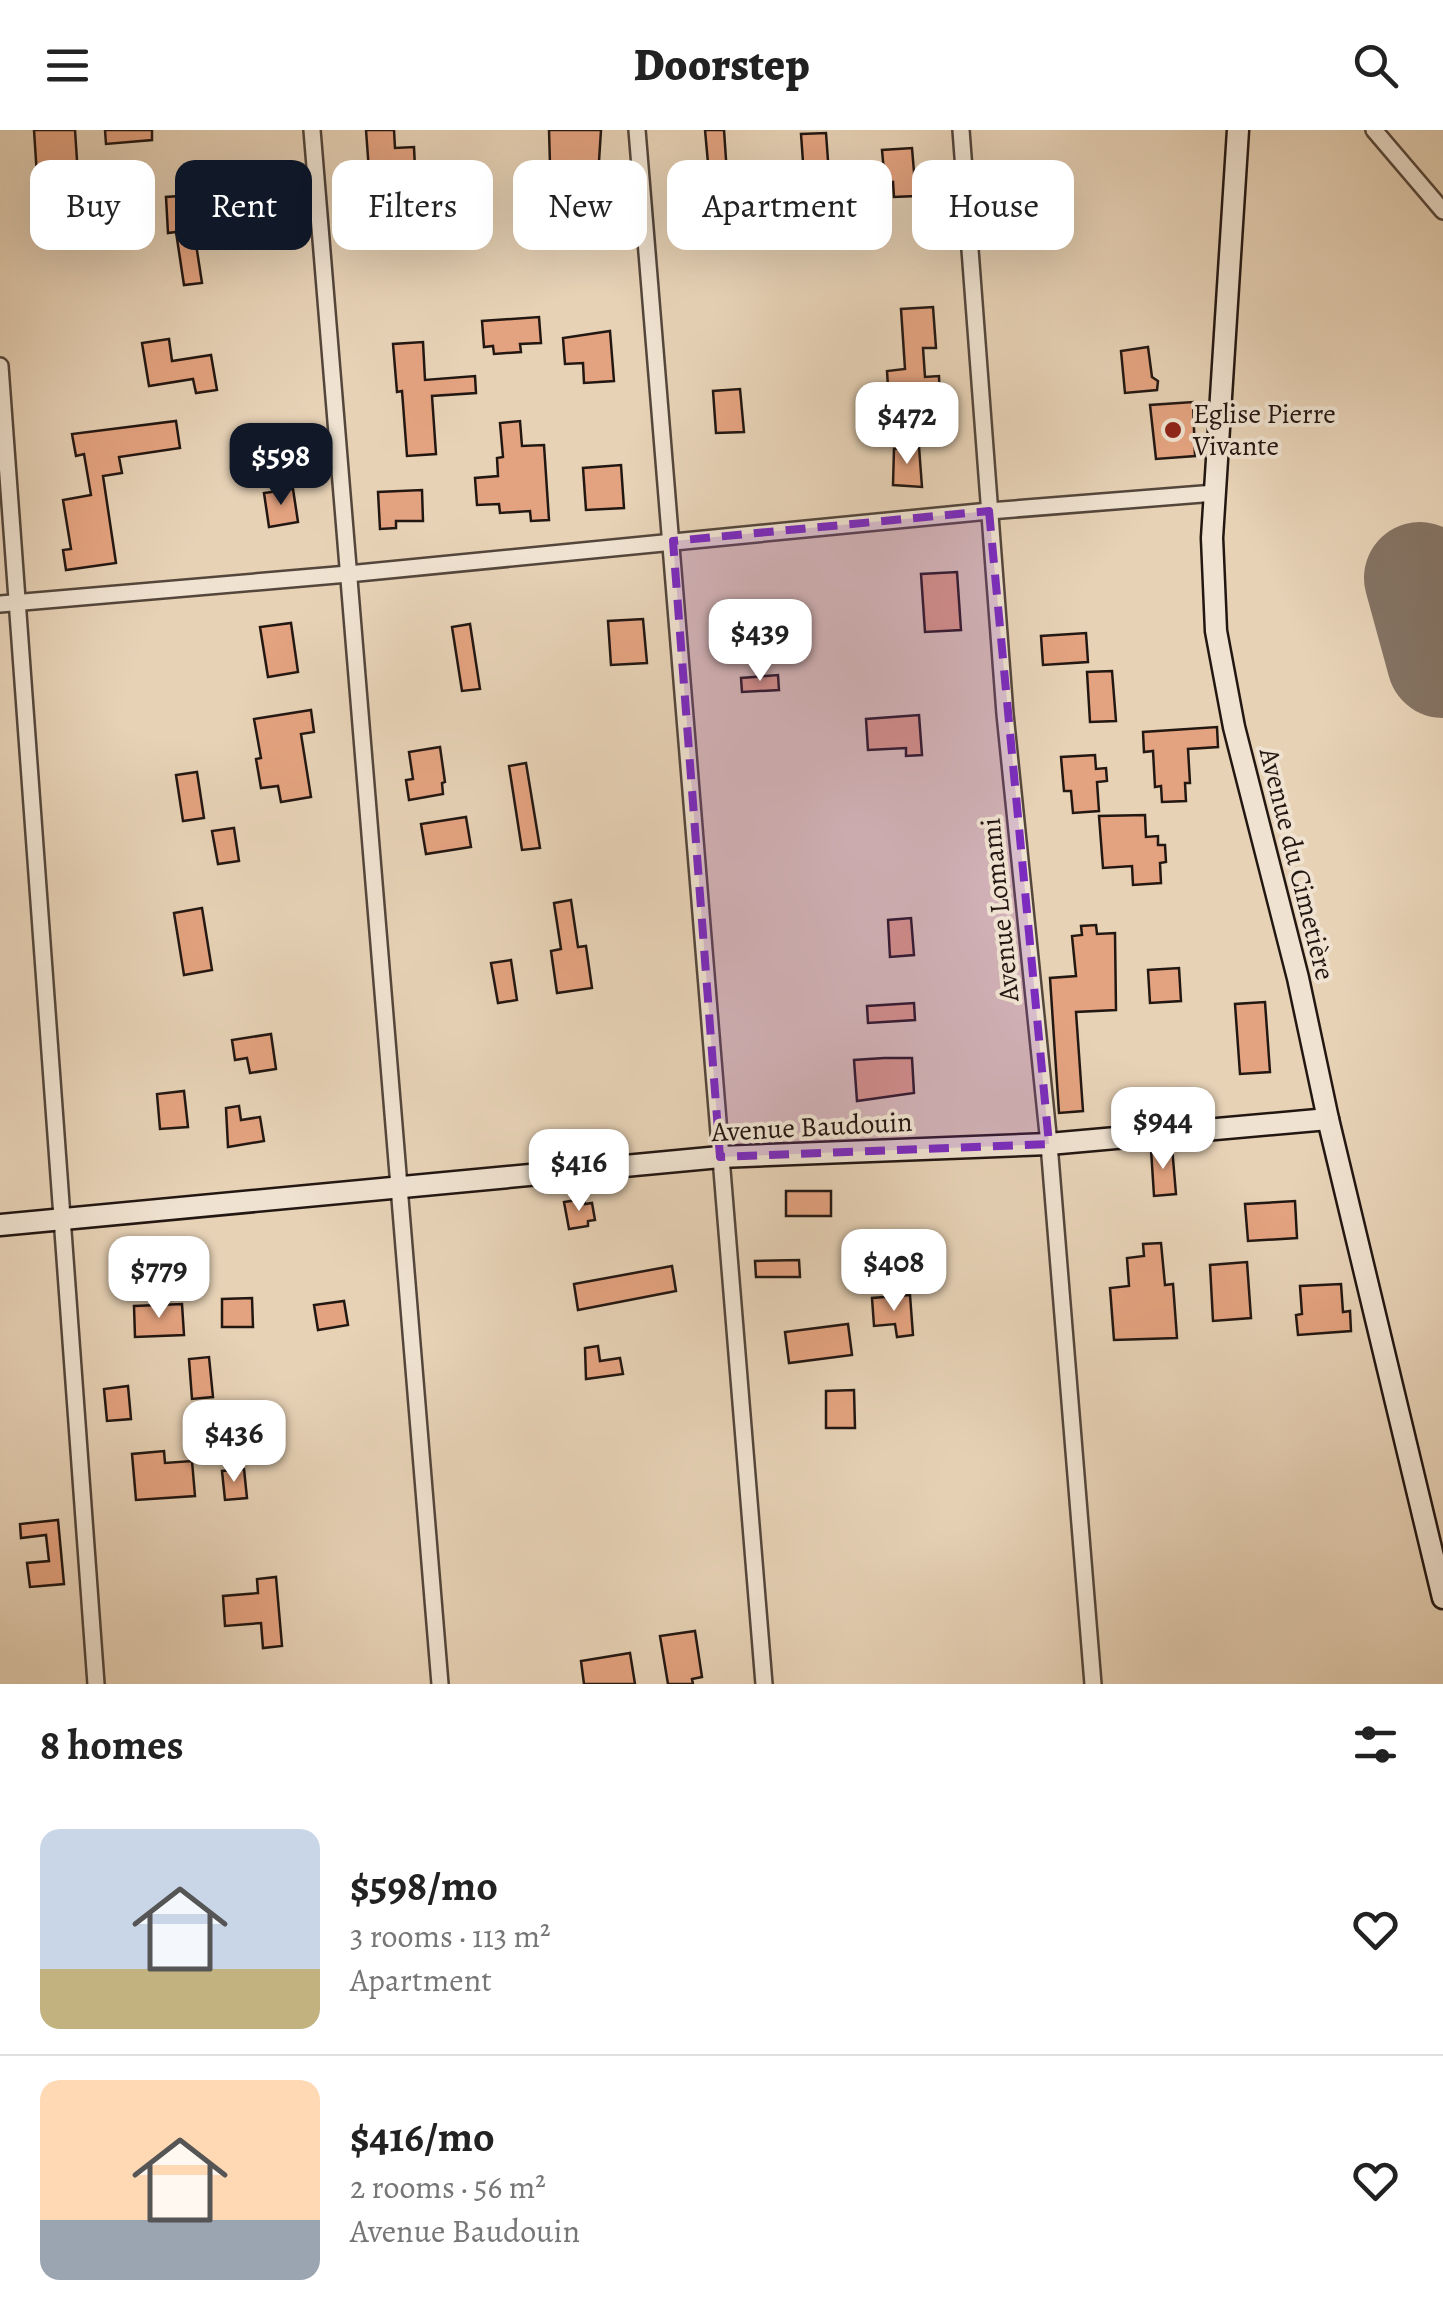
<!DOCTYPE html>
<html lang="en">
<head>
<meta charset="utf-8">
<style>
	body { margin:0; font-family:Alegreya,serif; background:#f6f6f6; color:#222; height:100vh; display:flex; flex-direction:column; font-size:38px; white-space:nowrap }
	* { box-sizing:border-box; margin:0 }
	p { font-size:32px; color:#767676 }
	.icon { flex:none; width:55px; height:55px; fill:none; stroke:currentColor; stroke-width:2; stroke-linecap:round; stroke-linejoin:round }
	.map { position:relative; height:1554px; overflow:hidden }
	.drawer { display:flex; flex-direction:column; background:#fff; flex:1 }
	.drawer>* { flex:none }
	.guide { position:absolute; left:30px; top:30px; width:1385px; height:90px; display:flex; gap:20px }
	.price { position:absolute; translate:-50% -85px; padding:0 22px; border-radius:20px; background:#fff; color:#222; font-size:32px; line-height:65px; filter:drop-shadow(0 2px 5px #0008) }
	.price::after { content:''; position:absolute; left:50%; top:60px; width:30px; height:22px; margin-left:-15px; background:inherit; clip-path:polygon(0 0,100% 0,50% 100%) }
	.price.active { background:#111827; color:#fff }
	ul { padding:0; list-style:none }
	li { display:flex; align-items:center; gap:30px; height:250px; padding:0 40px }
	li+li { border-top:2px solid #e0e0e0 }
	li span { display:grid; place-items:center; flex:none; width:280px; height:200px; border-radius:20px; color:#555 }
	li>.icon { margin-inline-start:auto }
	span .icon { width:120px; height:120px; fill:#fffc; stroke-width:1 }
	li b { font-size:42px }
	h2 { display:flex; justify-content:space-between; align-items:center; height:120px; padding:0 40px; font-size:42px }
	.pill { padding:0 35px; border-radius:20px; background:#fff; box-shadow:0 10px 40px #0002; font-size:35px; line-height:90px }
	.pill.active { background:#111827; color:#fff }
	header { display:flex; justify-content:space-between; align-items:center; height:130px; padding:0 40px; background:#fff; font-size:45px; font-weight:800 }
	.map>svg:first-child { display:block }
	.lines { fill:none; stroke-linecap:round; stroke-linejoin:round }
	.runway { stroke:#857464; stroke-width:112 }
	.building { fill:#e4a380; stroke:#231712; stroke-width:2.5 }
	.street-casing { stroke:#54463b; stroke-width:20 }
	.secondary-casing { stroke:#231712; stroke-width:25 }
	.street { stroke:#efe2d0; stroke-width:15 }
	.secondary { stroke:#efe2d0; stroke-width:20 }
	.marked { fill:#7b2cbf; fill-opacity:0.2; stroke:#7b2cbf; stroke-width:8; stroke-dasharray:20 12; stroke-linejoin:round }
	.poi-dot { fill:#8f2418; stroke:#efe2d0; stroke-width:4 }
	.labels { text-anchor:middle; dominant-baseline:central; stroke-width:8; stroke-linejoin:round; paint-order:stroke }
	.poi-label { font-size:28px; fill:#231712; stroke:#efe2d0; text-anchor:start }
	.street-label { font-size:28px; fill:#231712; stroke:#efe2d0 }
</style>
</head>
<body>
<header><svg class="icon" aria-label="menu" viewBox="0 0 24 24"><path d="M4 6h16M4 12h16M4 18h16"/></svg>Doorstep<svg class="icon" aria-label="search" viewBox="0 0 24 24"><circle cx="10" cy="10" r="6"/><path d="M15 15l6 6"/></svg></header>
<div class="map">
<svg width="1443" height="1554" viewBox="0 0 1443 1554">
	<rect width="100%" height="100%" fill="#e7d2b6"/>
	<filter id="stains"><feTurbulence type="fractalNoise" baseFrequency=".002" numOctaves="4"/><feColorMatrix values="0 0 0 0 .2 0 0 0 0 .09 0 0 0 0 .02 0 0 0 .5 -.17"/></filter>
	<radialGradient id="worn" r=".72"><stop offset=".6" stop-color="#630" stop-opacity="0"/><stop offset="1" stop-color="#630" stop-opacity=".3"/></radialGradient>
	<g class="lines">
		<path class="runway" d="M1420,448l23,84"/>
	</g>
	<g class="building">
		<path d="M34,0h41l7,106 -41,2z"/>
		<path d="M105,0h47v10l-46,4z"/>
		<path d="M366,0h28l1,18 19,-1 1,21 -46,3z"/>
		<path d="M549,0h52l-2,31 -49,3z"/>
		<path d="M705,0h19l5,74 -37,3 -3,-42 19,-2z"/>
		<path d="M826,3l4,55 -25,2 -4,-56z"/>
		<path d="M912,18l4,48 -22,1 -1,-15 -8,1 -3,-33z"/>
		<path d="M599,59l2,24 -37,2 -2,-24z"/>
		<path d="M257,61l3,17 -39,6 2,15 -29,2 8,52 -18,2 -8,-53 -8,1 -2,-36 54,-4v4z"/>
		<path d="M933,177l3,41h-13l2,29 14,-1 1,26h-13l1,14 -38,3 -3,-48 18,-2 -4,-60z"/>
		<path d="M539,187l2,26 -21,1 1,8 -27,2 -1,-8 -9,1 -2,-26z"/>
		<path d="M610,201l4,50 -30,2 -1,-20 -18,1 -2,-26z"/>
		<path d="M169,209l3,22 39,-6 6,35 -21,3 -3,-14 -44,7 -7,-43z"/>
		<path d="M423,212l2,38 50,-4 1,17 -44,3 4,58 -29,2 -5,-65 -5,1 -4,-48z"/>
		<path d="M1148,217l4,30 6,4 -1,9 -32,3 -4,-42z"/>
		<path d="M740,259l4,43 -28,1 -3,-42z"/>
		<path d="M1193,272l2,54 -39,3 -6,-54z"/>
		<path d="M176,291l4,27 -61,9 3,16 -19,3 13,87 -50,7 -3,-20 8,-1 -8,-49 28,-5 -7,-41 -8,2 -4,-22z"/>
		<path d="M520,291l2,25 22,-1 5,75 -18,1 -1,-10 -30,2 -1,-9 -22,1 -2,-27 23,-2 -1,-18 6,-1 -3,-34z"/>
		<path d="M919,317l3,40 -29,-2 1,-36z"/>
		<path d="M621,335l3,43 -38,2 -3,-42z"/>
		<path d="M293,359l5,33 -29,5 -5,-34z"/>
		<path d="M422,360l1,31h-27v7l-16,1 -2,-37z"/>
		<path d="M957,442l4,58 -36,2 -4,-58z"/>
		<path d="M643,489l4,44 -36,2 -3,-44z"/>
		<path d="M291,493l7,49 -30,5 -8,-50z"/>
		<path d="M470,494l10,65 -18,2 -10,-64z"/>
		<path d="M1086,503l2,29 -45,3 -2,-29z"/>
		<path d="M1112,541l4,50 -26,1 -3,-50z"/>
		<path d="M778,545l1,15 -37,2 -1,-14z"/>
		<path d="M311,580l3,22 -13,2 10,63 -30,5 -3,-16 -17,2 -5,-29 5,-1 -7,-39z"/>
		<path d="M919,585l3,40 -16,1v-8l-38,2 -2,-31z"/>
		<path d="M1217,597l1,20 -30,2 2,34h-5l1,18 -24,1 -1,-16 -6,1 -2,-36 -9,1 -1,-20z"/>
		<path d="M440,617l5,35 -3,1 1,11 -34,6 -3,-20 7,-1 -4,-27z"/>
		<path d="M1095,625l1,14 10,-1 1,13 -10,1 2,29 -26,2 -2,-22h-7l-3,-34z"/>
		<path d="M526,633l14,85 -18,2 -13,-84z"/>
		<path d="M197,642l7,46 -21,3 -7,-46z"/>
		<path d="M1145,685l1,22 12,-1v9h7l1,17 -6,1 1,20 -28,2 -1,-19 -29,2 -4,-52z"/>
		<path d="M466,687l5,30 -45,7 -5,-30z"/>
		<path d="M234,698l5,33 -21,3 -6,-33z"/>
		<path d="M571,770l7,47 8,-1 6,42 -35,5 -6,-42 10,-2 -7,-46z"/>
		<path d="M202,778l10,62 -28,5 -10,-62z"/>
		<path d="M911,788l3,37 -24,2 -2,-37z"/>
		<path d="M1096,795l1,9 18,-1 1,77 -40,2 7,99 -24,2 -9,-135 26,-2 -4,-40 10,-1 -1,-9z"/>
		<path d="M511,830l6,40 -19,3 -7,-40z"/>
		<path d="M1179,838l2,33 -31,2 -2,-33z"/>
		<path d="M1265,872l5,70 -30,2 -5,-70z"/>
		<path d="M914,873l1,17 -47,3 -1,-17z"/>
		<path d="M271,904l5,35 -26,4 -3,-15 -12,2 -3,-20z"/>
		<path d="M884,928h28l2,35 -57,8 -3,-41z"/>
		<path d="M184,961l4,36 -28,2 -3,-35z"/>
		<path d="M239,976l2,14 19,-3 4,24 -36,6 -2,-39z"/>
		<path d="M1172,1017l4,47 -22,2 -3,-47z"/>
		<rect x="786" y="1061" width="45" height="25"/>
		<path d="M584,1069l1,5 7,-1 3,17 -7,1v5l-19,3 -5,-27z"/>
		<path d="M1295,1071l2,37 -49,3 -3,-37z"/>
		<path d="M1161,1113l4,42 8,-1 4,54 -63,2 -4,-52 19,-2 -2,-28 17,-2 -1,-12z"/>
		<path d="M799,1130l1,17h-44l-1,-16z"/>
		<path d="M1247,1132l4,56 -38,3 -3,-56z"/>
		<path d="M672,1136l4,25 -98,19 -4,-26z"/>
		<path d="M1341,1154l2,28 7,-1 1,20 -53,4 -2,-20 6,-1 -2,-28z"/>
		<path d="M910,1165l3,40 -16,2 -2,-13 -21,2 -2,-28z"/>
		<path d="M252,1168l1,29h-31v-28z"/>
		<path d="M344,1171l4,24 -30,5 -4,-25z"/>
		<path d="M182,1174l2,31 -49,2 -1,-31z"/>
		<path d="M848,1194l4,31 -63,8 -4,-31z"/>
		<path d="M598,1216l2,15 20,-3 3,16 -37,5 -1,-31z"/>
		<path d="M209,1227l4,40 -21,2 -3,-40z"/>
		<path d="M128,1256l3,33 -24,2 -3,-32z"/>
		<path d="M854,1260l1,38h-29v-37z"/>
		<path d="M164,1321l1,12 27,-2 3,35 -59,4 -4,-46z"/>
		<path d="M244,1339l3,29 -22,2 -3,-29z"/>
		<path d="M58,1390l6,64 -34,3 -3,-24 22,-2 -3,-26 -25,3 -1,-14z"/>
		<path d="M276,1447l6,69 -19,2 -2,-25 -36,3 -2,-30 35,-3 -1,-14z"/>
		<path d="M695,1501l7,46 -10,2 1,5h-25l-8,-48z"/>
		<path d="M630,1523l5,31h-51l-3,-23z"/>
	</g>
	<g class="lines">
		<g class="street-casing">
			<g id="street">
				<path d="M312,0l128,1554"/>
				<path d="M637,0l127,1554"/>
				<path d="M961,0l44,584 44,430 44,540"/>
				<path d="M1374,0l69,81"/>
				<path d="M0,236l96,1318"/>
				<path d="M0,474l348,-30 641,-63 226,-18"/>
			</g>
		</g>
		<g class="secondary-casing">
			<g id="secondary">
				<path d="M1238,0l-26,408 4,93 18,96 64,251 30,141 115,479"/>
				<path d="M0,1095l720,-68 329,-13 279,-25"/>
			</g>
		</g>
		<use href="#street" class="street"/>
		<use href="#secondary" class="secondary"/>
	</g>
	<path class="marked" d="M989,381l60,633 -329,13 -47,-616z"/>
	<circle class="poi-dot" cx="1173" cy="300" r="10"/>
	<g class="labels">
		<g class="poi-label">
			<text x="1193" y="284">Eglise Pierre<tspan x="1193" dy="32">Vivante</tspan></text>
		</g>
		<g class="street-label">
			<text transform="translate(1297 734) rotate(76)">Avenue du Cimetière</text>
			<text transform="translate(1000 780) rotate(-96)">Avenue Lomami</text>
			<text transform="translate(812 997) rotate(-3)">Avenue Baudouin</text>
		</g>
	</g>
	<rect width="100%" height="100%" filter="url(#stains)"/>
	<rect width="100%" height="100%" fill="url(#worn)"/>
</svg>
<b class="price" style="left:907px;top:337px">$472</b>
<b class="price active" style="left:281px;top:378px">$598</b>
<b class="price" style="left:760px;top:554px">$439</b>
<b class="price" style="left:1163px;top:1042px">$944</b>
<b class="price" style="left:579px;top:1084px">$416</b>
<b class="price" style="left:894px;top:1184px">$408</b>
<b class="price" style="left:159px;top:1191px">$779</b>
<b class="price" style="left:234px;top:1355px">$436</b>
<div class="guide">
<a class="pill">Buy</a>
<a class="pill active">Rent</a>
<a class="pill">Filters</a>
<a class="pill">New</a>
<a class="pill">Apartment</a>
<a class="pill">House</a>
</div>
</div>
<section class="drawer">
<h2>8 homes<svg class="icon" aria-label="filters" viewBox="0 0 24 24"><path d="M4 7h16M4 17h16"/><circle cx="9" cy="7" r="2"/><circle cx="15" cy="17" r="2"/></svg></h2>
<ul>
<li><span style="background:linear-gradient(#c9d6e8 70%,#c2b280 0)"><svg class="icon" aria-label="home" viewBox="0 0 24 24"><path d="M3 11l9-7 9 7M6 9v11h12V9"/></svg></span><div><b>$598/mo</b><p>3 rooms · 113 m²</p><p>Apartment</p></div><svg class="icon" aria-label="heart" viewBox="0 0 24 24"><path d="M12 20l-8-8c-3-5 5-10 8-4 3-6 11-1 8 4z"/></svg></li>
<li><span style="background:linear-gradient(#ffd9b3 70%,#9aa5b1 0)"><svg class="icon" aria-label="home" viewBox="0 0 24 24"><path d="M3 11l9-7 9 7M6 9v11h12V9"/></svg></span><div><b>$416/mo</b><p>2 rooms · 56 m²</p><p>Avenue Baudouin</p></div><svg class="icon" aria-label="heart" viewBox="0 0 24 24"><path d="M12 20l-8-8c-3-5 5-10 8-4 3-6 11-1 8 4z"/></svg></li>
</ul>
</section>
</body>
</html>
